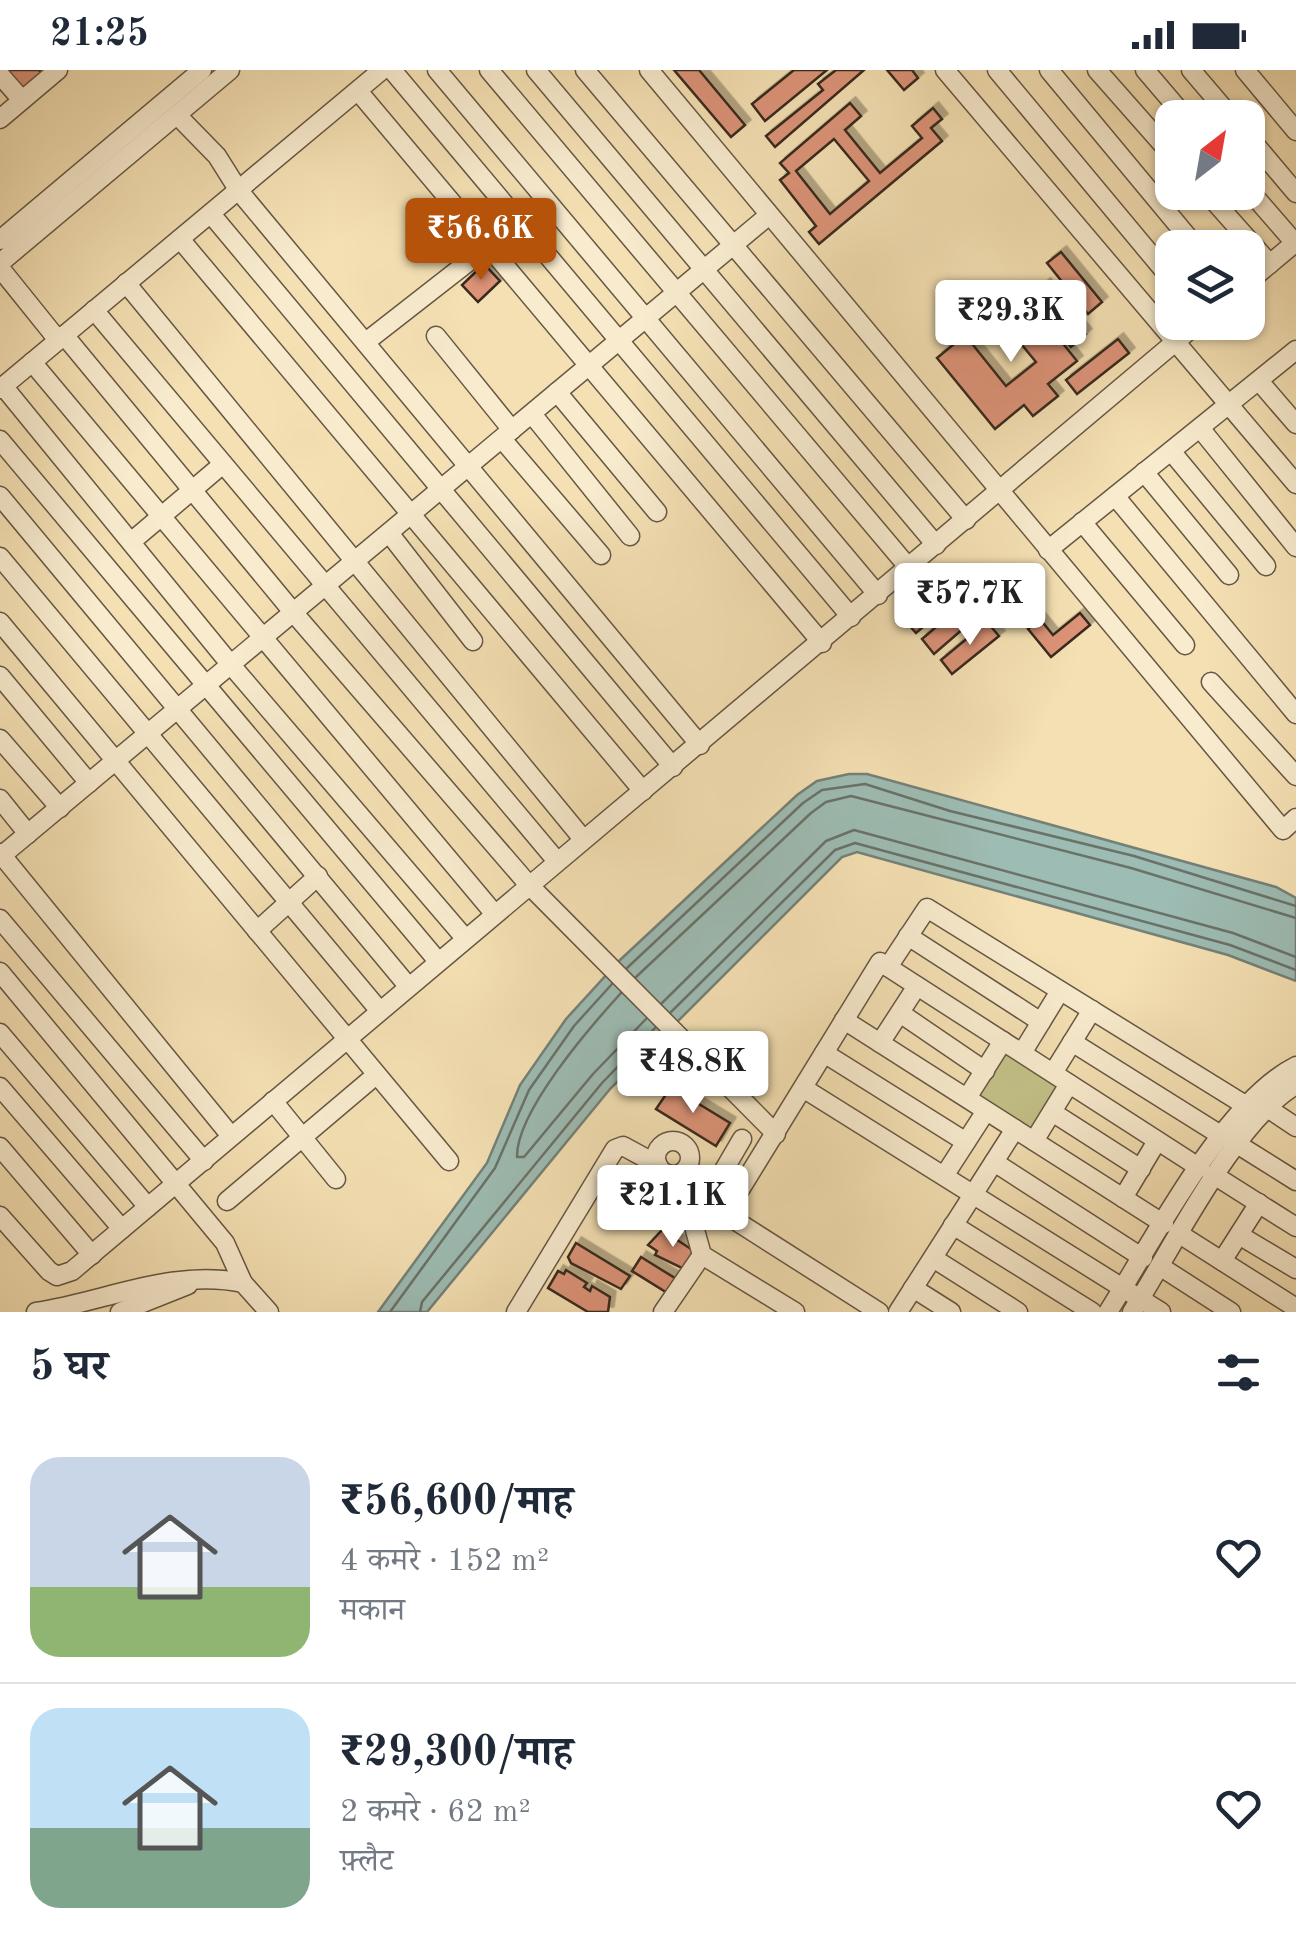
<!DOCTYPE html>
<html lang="hi">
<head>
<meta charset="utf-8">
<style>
	body { margin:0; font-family:"Old Standard TT","Noto Serif Devanagari",serif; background:#f6f6f7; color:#1f2937; height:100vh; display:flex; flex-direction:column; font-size:38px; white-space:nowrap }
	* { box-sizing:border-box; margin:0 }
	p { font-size:32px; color:#747a83 }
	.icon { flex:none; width:55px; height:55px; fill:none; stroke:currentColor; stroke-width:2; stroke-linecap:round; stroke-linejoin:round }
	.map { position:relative; height:1242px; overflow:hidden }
	.drawer { display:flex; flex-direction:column; background:#fff; flex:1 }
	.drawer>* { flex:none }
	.needle { width:65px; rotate:31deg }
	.buttons { position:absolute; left:1155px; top:30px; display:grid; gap:20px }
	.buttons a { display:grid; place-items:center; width:110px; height:110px; border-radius:20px; background:#fff; box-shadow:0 2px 8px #0004; font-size:50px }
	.price { position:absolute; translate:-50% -85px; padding:0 22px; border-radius:10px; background:#fff; color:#222; font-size:32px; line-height:65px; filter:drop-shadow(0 2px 5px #0008) }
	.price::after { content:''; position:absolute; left:50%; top:60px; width:30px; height:22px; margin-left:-15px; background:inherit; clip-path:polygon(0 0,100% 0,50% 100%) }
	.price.on { background:#b45309; color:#fff }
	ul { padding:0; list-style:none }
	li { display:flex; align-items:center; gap:30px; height:250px; padding:0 30px }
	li+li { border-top:2px solid #e0e1e3 }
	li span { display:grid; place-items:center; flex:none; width:280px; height:200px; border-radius:30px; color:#555 }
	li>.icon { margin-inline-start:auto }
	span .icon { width:120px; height:120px; fill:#fffc; stroke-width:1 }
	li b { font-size:42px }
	h2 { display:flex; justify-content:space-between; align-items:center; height:120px; padding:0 30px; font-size:42px }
	.status { display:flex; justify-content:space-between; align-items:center; height:70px; padding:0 50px; background:#fff; direction:ltr }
	.status svg { height:28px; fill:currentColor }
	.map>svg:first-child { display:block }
	.green { fill:#c3c088; stroke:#7d7454; stroke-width:2.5 }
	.water { fill:#9dbcb3; stroke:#748178; stroke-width:2.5 }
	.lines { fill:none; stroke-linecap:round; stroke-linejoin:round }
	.shore { stroke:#6a7269; stroke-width:2.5 }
	.building { fill:#dc9378; stroke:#37291f; stroke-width:2.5; fill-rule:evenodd; filter:url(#shadow) }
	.minor-casing { stroke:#665744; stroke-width:21 }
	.minor { stroke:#f8ebce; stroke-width:18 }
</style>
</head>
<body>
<div class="status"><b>21:25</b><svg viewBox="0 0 49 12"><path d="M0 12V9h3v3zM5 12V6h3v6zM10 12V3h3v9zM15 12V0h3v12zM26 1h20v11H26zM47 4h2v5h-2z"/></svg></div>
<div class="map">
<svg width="1296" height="1242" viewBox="0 0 1296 1242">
	<defs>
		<filter id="shadow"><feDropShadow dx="5.5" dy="-5.5" stdDeviation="0" flood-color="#0004"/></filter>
	</defs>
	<rect width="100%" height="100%" fill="#f4e0b3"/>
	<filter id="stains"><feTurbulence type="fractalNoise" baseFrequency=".002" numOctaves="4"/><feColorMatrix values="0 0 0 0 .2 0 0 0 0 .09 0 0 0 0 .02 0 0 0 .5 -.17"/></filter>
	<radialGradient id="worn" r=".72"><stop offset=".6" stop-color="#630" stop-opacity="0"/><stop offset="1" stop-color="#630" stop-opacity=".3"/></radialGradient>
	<path class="green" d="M1002,976l63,39 -33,51 -62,-39z"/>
	<path class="water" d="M849,704h18l409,113 20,11v83l-68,-26 -371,-103 -15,5 -232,232 -183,223h-49l109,-149 33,-78 46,-66 54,-59 177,-165 20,-14z"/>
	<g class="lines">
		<g class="shore">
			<path d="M627,898l176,-165 19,-13 43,-6 85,27 184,45 162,50"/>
			<path d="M636,907l175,-164 15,-11 25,-6 280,72 165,50"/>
			<path d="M621,923c-31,34 -105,119 -104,164h7l69,-83 53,-55"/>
			<path d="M662,933l164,-162 28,-11 379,103 63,24"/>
			<path d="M671,942l164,-162 20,-7 375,102 66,25"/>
			<path d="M390,1242l105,-144 34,-78 45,-64 38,-42"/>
			<path d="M420,1242l2,-10 180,-219 53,-55"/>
		</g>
	</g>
	<g class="building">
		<path d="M0,0h39l5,5 -24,19z"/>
		<path d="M674,0h25l46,55 -14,12z"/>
		<path d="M794,0h33l-62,51 -13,-17z"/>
		<path d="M836,0h28l-89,77 -9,-11 57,-46 -5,-6z"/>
		<path d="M887,0h25l6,8 -14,12z"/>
		<path d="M850,33l11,13 -16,14 35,43 42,-35 -10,-12 21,-18 9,11 -11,9 11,13 -123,103 -10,-12 7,-6 -36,-46 9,-7 -9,-10zM834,69l35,42 -39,33 -34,-43z"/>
		<path d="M1061,182l41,50 -14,12 -41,-51z"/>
		<path d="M484,194l16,17 -22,21 -16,-17z"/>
		<path d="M1045,214l41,50 -15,13 -41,-50z"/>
		<path d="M1020,220l57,71 -29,23 10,12 -25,20 -9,-11 -29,24 -58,-71 28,-23 41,51 30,-24 -42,-51z"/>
		<path d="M1118,269l11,14 -52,41 -11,-14z"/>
		<path d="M947,508l14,16 -45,39 -14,-16z"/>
		<path d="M968,530l12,14 -46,40 -12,-15z"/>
		<path d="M1080,543l10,12 -39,32 -23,-28 12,-10 13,16z"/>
		<path d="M987,552l12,14 -47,38 -11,-14z"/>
		<path d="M671,1017l59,36 -14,23 -60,-37z"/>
		<path d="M624,1104l25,15 -12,20 -25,-15z"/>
		<path d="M662,1160l35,23 -11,17 -31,-15 2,-4 -9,-6z"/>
		<path d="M576,1173l54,33 -9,13 -50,-26 -3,-6z"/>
		<path d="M641,1187l37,23 -9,14 -37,-23z"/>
		<path d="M566,1200l21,13 -3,4 6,4 2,-5 18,11 -2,15h-20l-40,-24 10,-17 6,3z"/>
	</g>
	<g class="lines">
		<g class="minor-casing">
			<g id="minor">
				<path d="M392,0l459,547"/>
				<path d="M437,0l441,525"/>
				<path d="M489,0l420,498"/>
				<path d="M536,0l400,475"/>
				<path d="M585,0l381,450"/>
				<path d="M649,0l634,760 13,-12"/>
				<path d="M945,0l351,414"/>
				<path d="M997,0l175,210"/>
				<path d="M1049,0l148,178"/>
				<path d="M1097,0l75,85"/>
				<path d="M1145,0l41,48"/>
				<path d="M1191,0l41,48"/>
				<path d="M1245,0l51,61"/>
				<path d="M0,5l22,25"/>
				<path d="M358,21l464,552"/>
				<path d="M177,45l40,41 22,35 461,554"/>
				<path d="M0,49l58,-49"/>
				<path d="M1248,66l48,57"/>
				<path d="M1248,119l47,54"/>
				<path d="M1206,122l64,72"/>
				<path d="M211,144l462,553"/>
				<path d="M180,169l463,552"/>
				<path d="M0,170l202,-170"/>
				<path d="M0,193l230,-193"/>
				<path d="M0,198l58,72"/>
				<path d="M1248,212l48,-40"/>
				<path d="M126,213l457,556"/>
				<path d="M94,240l462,550"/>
				<path d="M64,265l229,277 235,272 248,250"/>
				<path d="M436,266l76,94"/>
				<path d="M367,271l123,-96"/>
				<path d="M32,292l461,550"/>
				<path d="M1259,311l37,43"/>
				<path d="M3,316l228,279 233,272"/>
				<path d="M0,319l382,-319"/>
				<path d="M557,322l100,120"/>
				<path d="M532,344l98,122"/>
				<path d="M1200,358l96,119"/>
				<path d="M502,369l99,116"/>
				<path d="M0,370l437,520"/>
				<path d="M1171,381l95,115"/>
				<path d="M1144,402l85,103"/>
				<path d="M0,426l408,490"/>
				<path d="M1115,426l181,218"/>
				<path d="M1082,452l103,123"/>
				<path d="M389,463l84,108"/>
				<path d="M131,472l92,-78"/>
				<path d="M1048,480l248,-200"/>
				<path d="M0,487l379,453"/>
				<path d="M0,552l449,539"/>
				<path d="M0,606l89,107"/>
				<path d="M1211,612l85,94"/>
				<path d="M0,669l60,69"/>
				<path d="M0,729l28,35"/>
				<path d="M0,783l231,283"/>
				<path d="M0,787l768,-641"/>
				<path d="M0,849l204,242"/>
				<path d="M257,861l61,-55"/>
				<path d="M908,866l133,86"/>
				<path d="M888,897l39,-59 318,197"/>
				<path d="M0,902l225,271 18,40"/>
				<path d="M900,943l85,58"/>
				<path d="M844,950l320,204"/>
				<path d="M0,963l148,174"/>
				<path d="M1072,972l150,94"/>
				<path d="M880,973l37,-57"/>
				<path d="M824,983l142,89"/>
				<path d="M1022,983l38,-62"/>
				<path d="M1053,1003l39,-63"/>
				<path d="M0,1017l122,142"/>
				<path d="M803,1018l358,224"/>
				<path d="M967,1028l36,-57"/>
				<path d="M273,1031l63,78"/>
				<path d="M1266,1037l30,20"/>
				<path d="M1052,1042l89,57"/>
				<path d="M742,1069l-49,84 9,32 93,57"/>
				<circle cx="673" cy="1088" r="17"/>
				<path d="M1034,1071l35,-57"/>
				<path d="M1237,1074l59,37"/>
				<path d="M0,1077l92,108"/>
				<path d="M994,1092l149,96"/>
				<path d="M944,1106l42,-65"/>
				<path d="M1217,1107l79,50"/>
				<path d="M1123,1128l34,-57"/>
				<path d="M227,1131l149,-126"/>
				<path d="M0,1146l49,55 8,5 15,-5 1127,-949"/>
				<path d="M953,1155l139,87"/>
				<path d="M1181,1165l115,73"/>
				<path d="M1239,1165l57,34"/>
				<path d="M933,1188l85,54"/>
				<path d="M1222,1191l37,-58"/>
				<path d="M1161,1197l70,45"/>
				<path d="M913,1218l38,24"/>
				<path d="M36,1242c68,-10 137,-44 207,-29l26,29"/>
				<path d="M120,1242l68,-27"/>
				<path d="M516,1242l99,-163 8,-3 35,19"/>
				<path d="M663,1242l39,-57"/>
				<path d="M879,1242l-154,-98 155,-252 320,206"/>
				<path d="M898,1242l117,-183"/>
				<path d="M1108,1242c45,-71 115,-209 188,-246"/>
				<path d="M1132,1242c40,-63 103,-192 164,-227"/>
			</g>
		</g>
		<use href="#minor" class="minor"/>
	</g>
	<rect width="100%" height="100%" filter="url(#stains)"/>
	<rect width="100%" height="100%" fill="url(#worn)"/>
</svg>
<div class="buttons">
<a><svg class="needle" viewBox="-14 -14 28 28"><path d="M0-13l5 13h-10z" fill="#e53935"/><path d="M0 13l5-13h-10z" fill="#747a83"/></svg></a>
<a><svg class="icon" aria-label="layers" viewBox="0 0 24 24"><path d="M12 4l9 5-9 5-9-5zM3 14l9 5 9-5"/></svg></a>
</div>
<b class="price on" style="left:481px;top:213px">₹56.6K</b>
<b class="price" style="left:1011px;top:295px">₹29.3K</b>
<b class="price" style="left:970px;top:578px">₹57.7K</b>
<b class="price" style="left:693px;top:1046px">₹48.8K</b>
<b class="price" style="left:673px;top:1180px">₹21.1K</b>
</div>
<section class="drawer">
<h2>5 घर<svg class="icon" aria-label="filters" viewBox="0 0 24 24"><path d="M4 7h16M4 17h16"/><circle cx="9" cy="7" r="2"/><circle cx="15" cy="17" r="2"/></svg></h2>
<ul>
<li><span style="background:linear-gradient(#c9d6e8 65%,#8fb573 0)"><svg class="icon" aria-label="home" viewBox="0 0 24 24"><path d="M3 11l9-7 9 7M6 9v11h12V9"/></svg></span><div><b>₹56,600/माह</b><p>4 कमरे · 152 m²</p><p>मकान</p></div><svg class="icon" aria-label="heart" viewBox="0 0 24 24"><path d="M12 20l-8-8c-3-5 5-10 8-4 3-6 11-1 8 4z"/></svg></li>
<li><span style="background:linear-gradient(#bfe0f5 60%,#7fa58c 0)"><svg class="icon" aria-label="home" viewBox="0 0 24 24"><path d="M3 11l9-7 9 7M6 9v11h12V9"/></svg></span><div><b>₹29,300/माह</b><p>2 कमरे · 62 m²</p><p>फ़्लैट</p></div><svg class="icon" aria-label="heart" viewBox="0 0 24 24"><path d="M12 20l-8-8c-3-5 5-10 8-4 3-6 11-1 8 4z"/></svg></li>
</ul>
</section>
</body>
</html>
